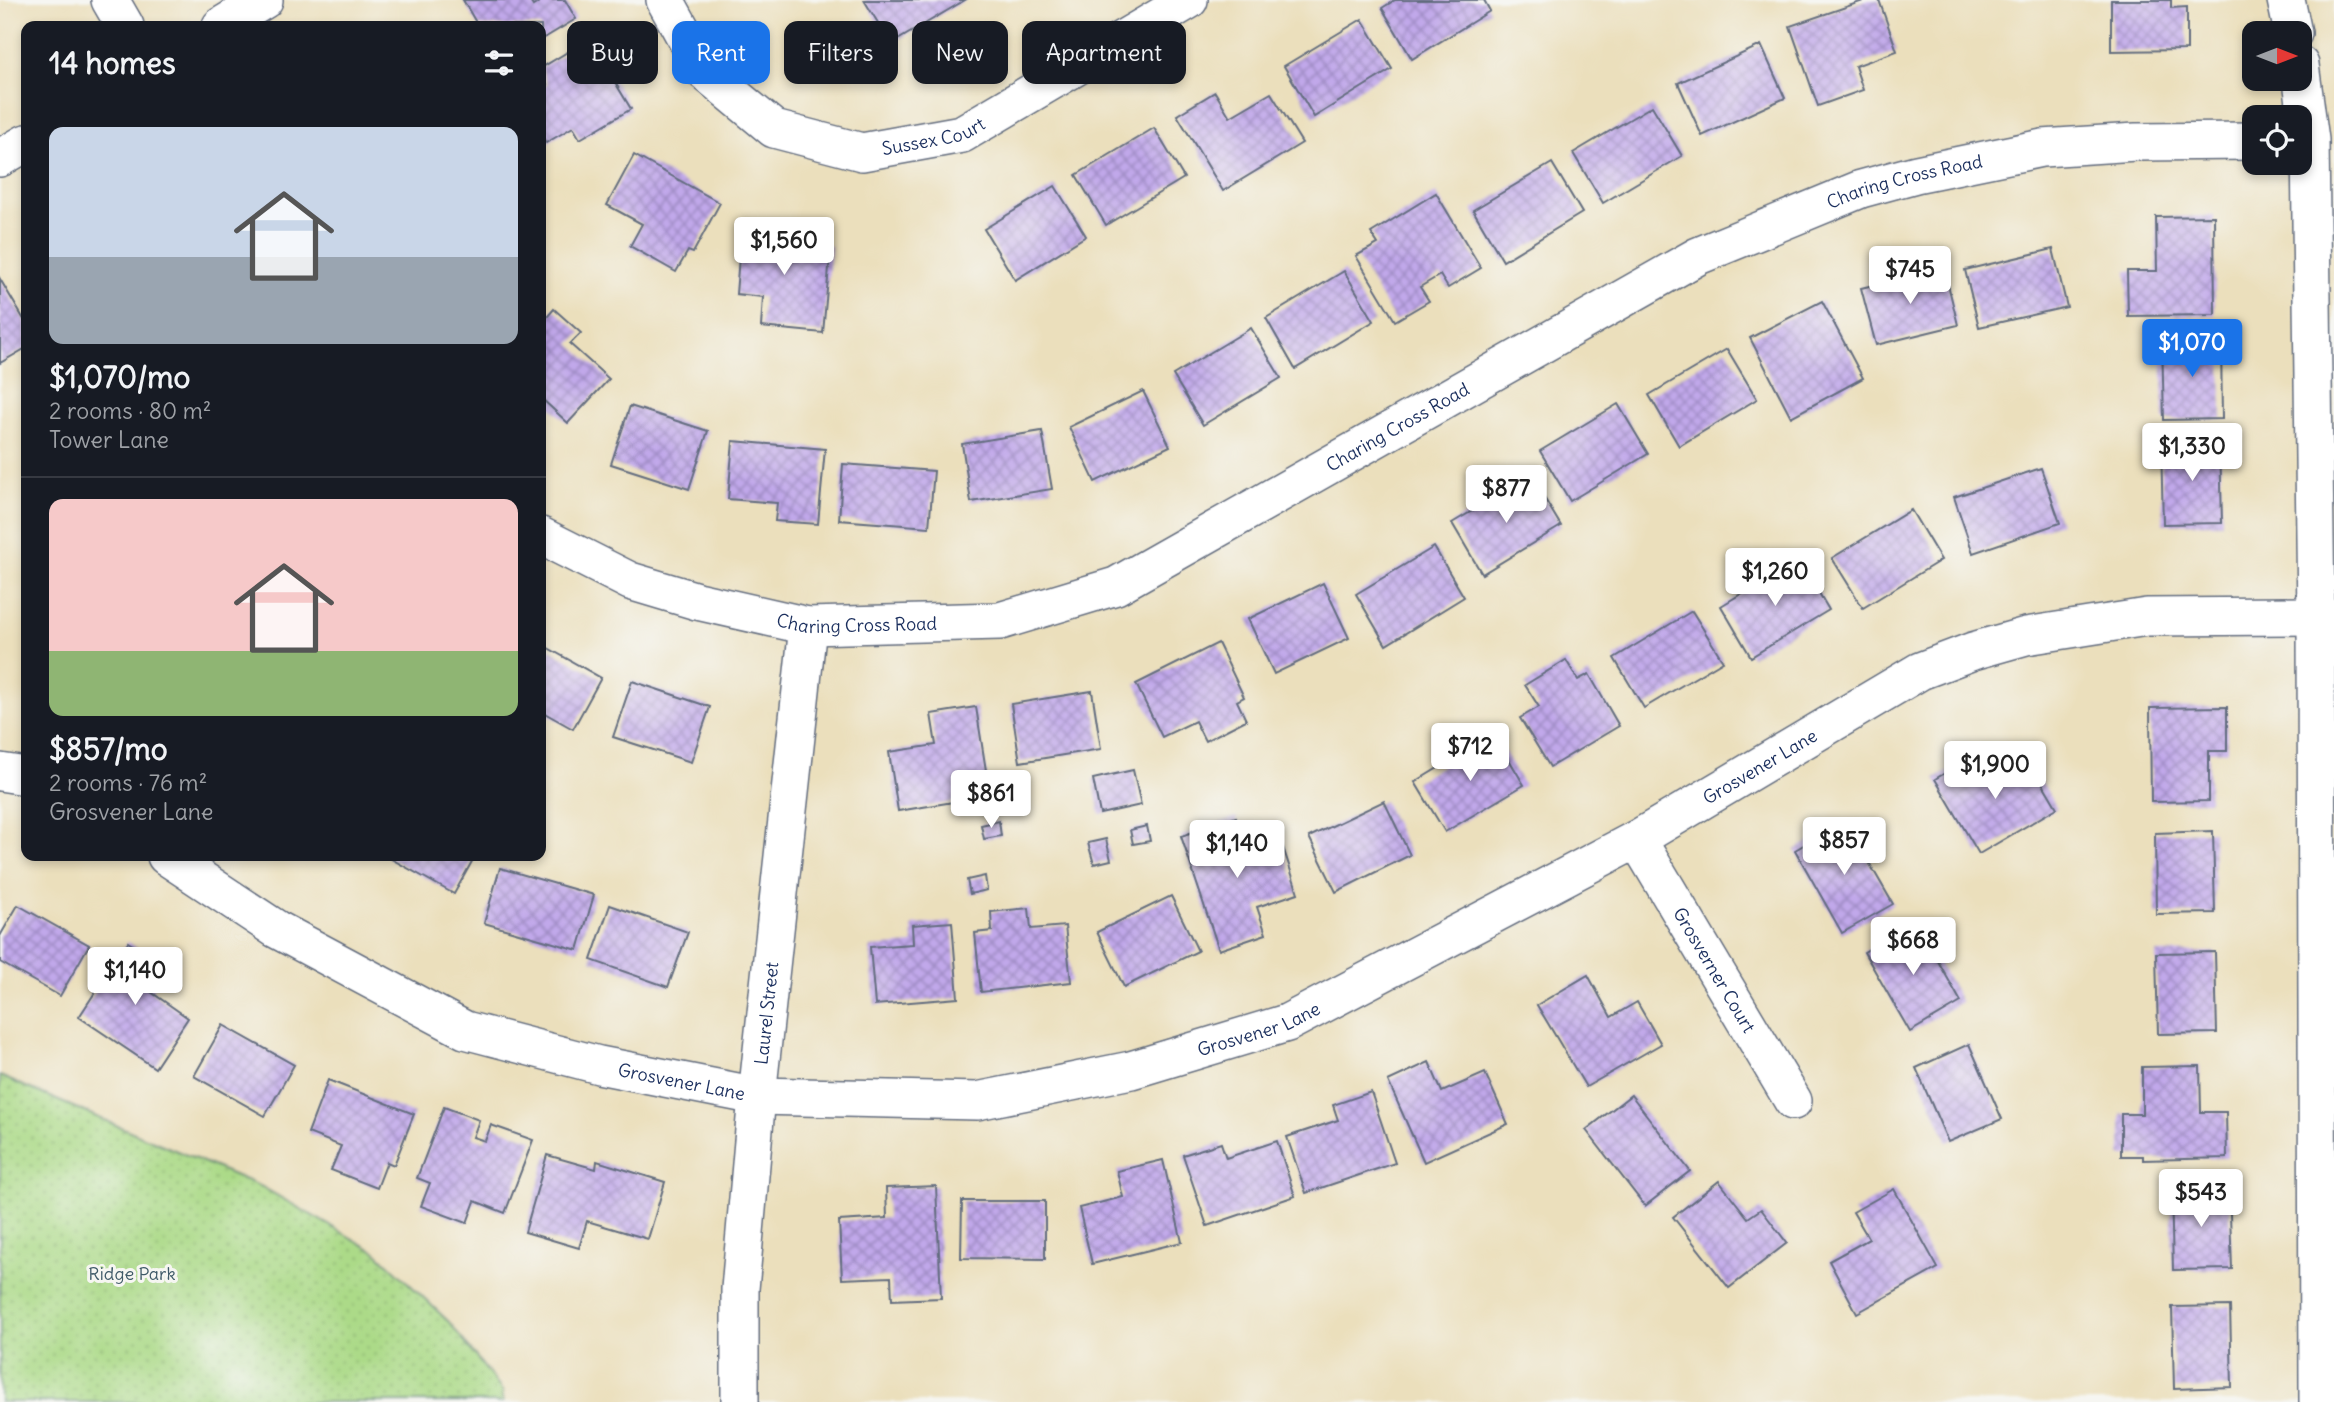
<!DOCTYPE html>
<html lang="en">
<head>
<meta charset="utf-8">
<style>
	body { margin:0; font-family:Delius,sans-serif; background:#20242c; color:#f1f3f6; height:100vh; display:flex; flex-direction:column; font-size:26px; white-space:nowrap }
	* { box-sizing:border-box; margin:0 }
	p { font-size:23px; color:#9ea1a6 }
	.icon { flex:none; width:38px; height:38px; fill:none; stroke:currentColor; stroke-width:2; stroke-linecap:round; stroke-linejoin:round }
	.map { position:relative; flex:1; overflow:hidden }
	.details { position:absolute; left:21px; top:21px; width:525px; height:840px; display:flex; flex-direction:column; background:#171b24; border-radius:14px; box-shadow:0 4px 10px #0003 }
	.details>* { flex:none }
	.guide { position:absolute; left:567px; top:21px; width:665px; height:63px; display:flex; gap:14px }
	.needle { width:46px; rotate:90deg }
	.buttons { position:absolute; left:2242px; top:21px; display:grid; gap:14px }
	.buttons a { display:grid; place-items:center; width:70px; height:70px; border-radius:14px; background:#171b24; box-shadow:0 4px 10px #0003; font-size:35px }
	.price { position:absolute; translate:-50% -60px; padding:0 16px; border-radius:7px; background:#fff; color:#222; font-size:23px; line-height:46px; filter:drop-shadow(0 2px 4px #0008) }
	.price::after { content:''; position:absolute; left:50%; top:42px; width:21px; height:16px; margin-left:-10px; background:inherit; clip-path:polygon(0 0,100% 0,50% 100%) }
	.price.selected { background:#1a73e8; color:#fff }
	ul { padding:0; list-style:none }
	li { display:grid; align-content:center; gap:14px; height:371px; padding:0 28px }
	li+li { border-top:2px solid #363941 }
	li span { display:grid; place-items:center; height:217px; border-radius:14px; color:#555 }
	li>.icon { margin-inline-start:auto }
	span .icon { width:126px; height:126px; fill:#fffc; stroke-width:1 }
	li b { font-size:30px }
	h2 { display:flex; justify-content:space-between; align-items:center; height:84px; padding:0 28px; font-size:30px }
	.chip { padding:0 24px; border-radius:14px; background:#171b24; box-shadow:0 4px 10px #0003; font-size:24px; line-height:63px }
	.chip.selected { background:#1a73e8; color:#fff }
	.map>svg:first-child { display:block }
	.park { fill:url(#park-dots); stroke:#648473; stroke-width:2 }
	.building { fill:url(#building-cross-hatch) }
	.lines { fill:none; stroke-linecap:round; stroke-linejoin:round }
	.minor-casing { stroke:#646d7f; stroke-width:40 }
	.minor { stroke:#fff; stroke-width:37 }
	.labels { text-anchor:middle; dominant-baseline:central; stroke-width:6; stroke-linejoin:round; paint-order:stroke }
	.street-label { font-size:18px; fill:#1b2f5e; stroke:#f6f6f2 }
	.park-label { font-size:18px; fill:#3f5a68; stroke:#f6f6f2 }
</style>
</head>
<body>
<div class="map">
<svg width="2334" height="1402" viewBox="0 0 2334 1402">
	<defs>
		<pattern id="park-dots" width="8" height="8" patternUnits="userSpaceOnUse" patternTransform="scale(1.75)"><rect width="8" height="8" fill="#acda88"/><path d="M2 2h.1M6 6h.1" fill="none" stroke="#93bb78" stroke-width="1.8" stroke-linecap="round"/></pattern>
		<pattern id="building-cross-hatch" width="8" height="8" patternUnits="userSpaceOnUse" patternTransform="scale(1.75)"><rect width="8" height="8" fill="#c1a8ea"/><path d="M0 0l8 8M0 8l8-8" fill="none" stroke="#9c89c1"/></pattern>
	</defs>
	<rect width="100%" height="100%" fill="#f6f6f2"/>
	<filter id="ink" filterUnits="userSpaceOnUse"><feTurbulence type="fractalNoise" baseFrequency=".0143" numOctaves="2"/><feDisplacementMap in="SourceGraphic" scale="14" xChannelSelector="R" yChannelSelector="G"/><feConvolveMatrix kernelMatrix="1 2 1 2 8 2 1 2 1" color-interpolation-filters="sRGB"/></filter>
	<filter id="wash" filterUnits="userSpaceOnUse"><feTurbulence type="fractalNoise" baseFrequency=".00686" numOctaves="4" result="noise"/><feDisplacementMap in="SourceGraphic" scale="28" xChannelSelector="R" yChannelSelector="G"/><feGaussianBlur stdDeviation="1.57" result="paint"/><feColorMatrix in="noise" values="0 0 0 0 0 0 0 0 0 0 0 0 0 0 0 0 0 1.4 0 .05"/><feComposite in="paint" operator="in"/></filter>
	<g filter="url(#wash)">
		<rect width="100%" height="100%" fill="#ebdfbc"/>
		<path class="park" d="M0,1076l262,111 114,65 73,70 54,70v10h-503z"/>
		<g id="blocks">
			<g class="building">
				<path d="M463,0h66l4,6 9,-6h23l11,19 -35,21v-14h-63z"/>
				<path d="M864,0h101l-74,44z"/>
				<path d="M1395,0h89l6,11 -78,48 -30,-51z"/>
				<path d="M1866,0h13l18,51 -42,15 8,24 -45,16 -28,-80z"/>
				<path d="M2111,0h60v8l16,-1v43l-76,1z"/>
				<path d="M1362,19l30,50 -78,48 -30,-51z"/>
				<path d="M589,39l42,70 -51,30 -7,-12 -27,16 -5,-8v-46l6,-4 -6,-17z"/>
				<path d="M1761,45l24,53 -83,38 -24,-53z"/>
				<path d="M1215,92l15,25 41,-24 31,50 -79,48 -46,-76z"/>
				<path d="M1652,106l30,50 -79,47 -30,-50z"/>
				<path d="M1154,128l30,50 -78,47 -30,-50z"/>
				<path d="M634,155l86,48 -27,50 -5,-2 -12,21 -46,-26 12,-22 -35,-19z"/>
				<path d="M1552,163l30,50 -79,48 -30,-51z"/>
				<path d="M1055,186l31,50 -71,44 -31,-51z"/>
				<path d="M1436,193l45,75 -33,20 -8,-13 -20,12 9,14 -34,20 -39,-65 22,-12 -7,-11z"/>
				<path d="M2214,216l1,99 -87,1 -1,-45h30l-1,-54z"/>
				<path d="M742,220l42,4 -1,18 48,4 -8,87 -62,-6 2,-30 -27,-3z"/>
				<path d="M2053,249l14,58 -88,20 -14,-57z"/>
				<path d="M1944,268l14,57 -82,20 -15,-57z"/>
				<path d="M1344,271l30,50 -79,48 -29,-51z"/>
				<path d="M0,279l26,44v25l-26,15z"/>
				<path d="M1822,301l41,77 -72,39 -41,-79z"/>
				<path d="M554,309l27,24 -11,11 39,35 -41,44 -27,-25v-74z"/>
				<path d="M1251,328l30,50 -78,47 -30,-50z"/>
				<path d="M2221,337l1,82 -58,1 -2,-81z"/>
				<path d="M1727,349l30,50 -78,47 -30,-51z"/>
				<path d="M1143,391l27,55 -75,36 -26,-55z"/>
				<path d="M1618,404l30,50 -78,47 -30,-50z"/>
				<path d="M630,406l78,25 -19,58 -78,-25z"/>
				<path d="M1042,431l10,58 -81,13 -9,-58z"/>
				<path d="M733,441l92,8 -7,75 -43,-3 2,-18 -49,-4z"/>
				<path d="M2220,442l2,81 -59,1 -2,-81z"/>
				<path d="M843,464l91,7 -5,56 -90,-7z"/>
				<path d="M2041,468l19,55 -87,30 -19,-56z"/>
				<path d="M1531,476l30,50 -79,48 -30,-51z"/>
				<path d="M1911,510l30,50 -78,48 -31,-50z"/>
				<path d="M1434,547l30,50 -78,48 -30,-51z"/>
				<path d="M1799,559l30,51 -78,47 -30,-51z"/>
				<path d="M1323,583l26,55 -75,36 -26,-55z"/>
				<path d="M1692,611l31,50 -79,47 -30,-50z"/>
				<path d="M1218,643l26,54 -7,4 9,19 -41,21 -10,-20 -33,16 -26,-53z"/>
				<path d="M541,644l60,34 -28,51 -32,-18z"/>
				<path d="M1566,660l12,20 11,-6 30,52 -69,41 -30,-49 19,-11 -14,-22z"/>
				<path d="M632,681l78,26 -19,55 -78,-25z"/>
				<path d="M1092,691l9,58 -81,13 -9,-58z"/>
				<path d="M976,707l14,89 -92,15 -9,-59 47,-7 -5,-31z"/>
				<path d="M2227,707v44h-18v50l-58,1 -1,-94z"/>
				<path d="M1494,734l30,51 -79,47 -30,-50z"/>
				<path d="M1974,756l14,24 39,-23 30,51 -78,46 -44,-75z"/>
				<path d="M1133,770l8,35 -41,9 -7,-35z"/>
				<path d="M1384,801l26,54 -74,37 -27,-55z"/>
				<path d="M1236,817l11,32 33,-11 18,55 -41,14 9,27 -47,16 -38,-114z"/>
				<path d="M999,821l2,15 -17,3 -3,-14z"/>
				<path d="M1845,821l48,83 -51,29 -47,-83z"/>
				<path d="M1147,826l3,15 -17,3 -3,-14z"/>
				<path d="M2213,831l2,82 -59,1 -1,-81z"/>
				<path d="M1106,839l5,21 -17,4 -6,-21z"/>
				<path d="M386,856h89l-21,38z"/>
				<path d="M500,868l94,27 -16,55 -94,-27z"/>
				<path d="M985,876l2,14 -17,4 -3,-14z"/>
				<path d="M1171,896l27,55 -74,36 -27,-55z"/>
				<path d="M18,905l71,40 -29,51 -60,-34v-26z"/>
				<path d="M610,905l78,27 -20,55 -77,-27z"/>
				<path d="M1029,908l2,21 34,-3 6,56 -90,10 -6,-59 17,-2 -1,-19z"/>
				<path d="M952,922l6,76 -83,7 -5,-58 43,-3 -1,-19z"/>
				<path d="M1916,922l45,80 -51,30 -46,-80z"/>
				<path d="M128,942l39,26 -16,24 37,26 -33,50 -76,-51z"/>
				<path d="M2215,952l2,81 -59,1 -2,-81z"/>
				<path d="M1588,975l23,42 26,-15 24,42 -75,43 -49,-82z"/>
				<path d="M223,1025l71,40 -29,51 -71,-40z"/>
				<path d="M1969,1044l33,75 -54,23 -32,-74z"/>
				<path d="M1429,1062l13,30 43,-19 23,51 -84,38 -36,-81z"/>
				<path d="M2200,1066l1,46h25l1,46 -84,2v-4h-22v-42h21v-47z"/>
				<path d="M328,1080l86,34 -20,51 -7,-3 -10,26 -46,-18 10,-24 -33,-13z"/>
				<path d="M1371,1092l24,71 -89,30 -19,-56 51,-17 -5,-15z"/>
				<path d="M1631,1095l59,76 -45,35 -59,-76z"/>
				<path d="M444,1107l35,13 -6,17 12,4 6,-16 42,15 -28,73 -30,-12 -8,22 -46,-17 9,-23 -13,-5z"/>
				<path d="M1277,1141l18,55 -88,30 -24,-71 38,-12 5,15z"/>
				<path d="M547,1155l49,14 1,-8 68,21 -17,57 -61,-18 -8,27 -54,-16z"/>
				<path d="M1163,1160l19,82 -90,22 -13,-56 44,-11 -6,-26z"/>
				<path d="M1719,1181l29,37 13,-9 26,34 -58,45 -56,-71z"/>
				<path d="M936,1186l5,112 -49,2 -1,-23 -49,2 -3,-58 48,-3 -1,-30z"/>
				<path d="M2229,1187l3,82 -59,1 -2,-81z"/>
				<path d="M1894,1189l44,79 -81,45 -28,-52 40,-22 -16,-27z"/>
				<path d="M962,1201h83v58l-84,-1z"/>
				<path d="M2230,1306l2,81 -58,2 -2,-82z"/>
			</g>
		</g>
	</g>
	<g filter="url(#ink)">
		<use href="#blocks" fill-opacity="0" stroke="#646d7f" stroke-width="2"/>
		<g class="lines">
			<g class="minor-casing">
				<g id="minor">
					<path d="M110,0l15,26"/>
					<path id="s1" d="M665,0l39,71 70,58 88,23 100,-18 227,-134"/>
					<path d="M2286,0l7,33"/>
					<path d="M221,26l43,-26"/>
					<path d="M2300,65l10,75 6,476 2,786"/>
					<path d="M0,158l26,-15"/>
					<path id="s2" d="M541,536l89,45 67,20 111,25 192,-5 116,-35 582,-330 163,-67 55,-15 126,-26 94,-6 118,-1"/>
					<path d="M0,772l26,4"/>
					<path id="s3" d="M1637,839l156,262"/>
					<path id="s4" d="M166,856l110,73 189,101 134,35 158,31 220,5 154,-31 156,-47 350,-184 283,-168 53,-20 53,-15 121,-19 169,-1"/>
					<path id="s5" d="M740,1402v-113l17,-193 51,-470"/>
				</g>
			</g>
			<use href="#minor" class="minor"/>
		</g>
	</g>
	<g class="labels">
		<g class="street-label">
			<text stroke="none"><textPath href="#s1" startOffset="336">Sussex Court</textPath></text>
			<text stroke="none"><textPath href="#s2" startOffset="1486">Charing Cross Road</textPath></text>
			<text stroke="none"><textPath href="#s2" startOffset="920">Charing Cross Road</textPath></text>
			<text stroke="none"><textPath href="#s2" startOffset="332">Charing Cross Road</textPath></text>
			<text stroke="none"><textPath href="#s4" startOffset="1724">Grosvener Lane</textPath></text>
			<text stroke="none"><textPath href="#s3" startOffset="152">Grosverner Court</textPath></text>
			<text stroke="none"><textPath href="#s5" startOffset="390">Laurel Street</textPath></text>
			<text stroke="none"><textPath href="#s4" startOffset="1157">Grosvener Lane</textPath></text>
			<text stroke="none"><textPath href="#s4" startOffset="569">Grosvener Lane</textPath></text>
		</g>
		<g class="park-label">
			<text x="132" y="1273">Ridge Park</text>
		</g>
	</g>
</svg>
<div class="buttons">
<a><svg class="needle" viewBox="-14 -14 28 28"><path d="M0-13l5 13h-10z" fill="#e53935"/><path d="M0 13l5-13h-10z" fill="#9ea1a6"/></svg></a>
<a><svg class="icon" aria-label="locate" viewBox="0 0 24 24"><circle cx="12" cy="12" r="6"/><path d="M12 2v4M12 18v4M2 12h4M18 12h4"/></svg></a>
</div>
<b class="price" style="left:784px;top:277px">$1,560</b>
<b class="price" style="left:1910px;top:306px">$745</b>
<b class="price selected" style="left:2192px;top:379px">$1,070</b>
<b class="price" style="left:2192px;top:483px">$1,330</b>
<b class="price" style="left:1506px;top:525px">$877</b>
<b class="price" style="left:1775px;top:608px">$1,260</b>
<b class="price" style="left:1470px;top:783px">$712</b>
<b class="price" style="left:1995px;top:801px">$1,900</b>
<b class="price" style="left:991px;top:830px">$861</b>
<b class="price" style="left:1844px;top:877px">$857</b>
<b class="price" style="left:1237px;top:880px">$1,140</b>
<b class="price" style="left:1913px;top:977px">$668</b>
<b class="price" style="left:135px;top:1007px">$1,140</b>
<b class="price" style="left:2201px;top:1229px">$543</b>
<div class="guide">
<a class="chip">Buy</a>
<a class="chip selected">Rent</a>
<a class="chip">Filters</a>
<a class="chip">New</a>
<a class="chip">Apartment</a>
</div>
<section class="details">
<h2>14 homes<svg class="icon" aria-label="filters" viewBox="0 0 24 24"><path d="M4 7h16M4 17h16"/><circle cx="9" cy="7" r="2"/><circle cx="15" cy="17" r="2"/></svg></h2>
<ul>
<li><span style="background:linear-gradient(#c9d6e8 60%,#9aa5b1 0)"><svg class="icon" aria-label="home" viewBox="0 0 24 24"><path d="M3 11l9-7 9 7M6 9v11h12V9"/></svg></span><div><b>$1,070/mo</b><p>2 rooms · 80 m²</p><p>Tower Lane</p></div></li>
<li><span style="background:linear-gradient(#f6c9c9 70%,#8fb573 0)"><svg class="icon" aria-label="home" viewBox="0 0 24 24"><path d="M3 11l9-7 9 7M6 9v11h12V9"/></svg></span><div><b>$857/mo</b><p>2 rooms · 76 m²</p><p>Grosvener Lane</p></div></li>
</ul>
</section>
</div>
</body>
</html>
